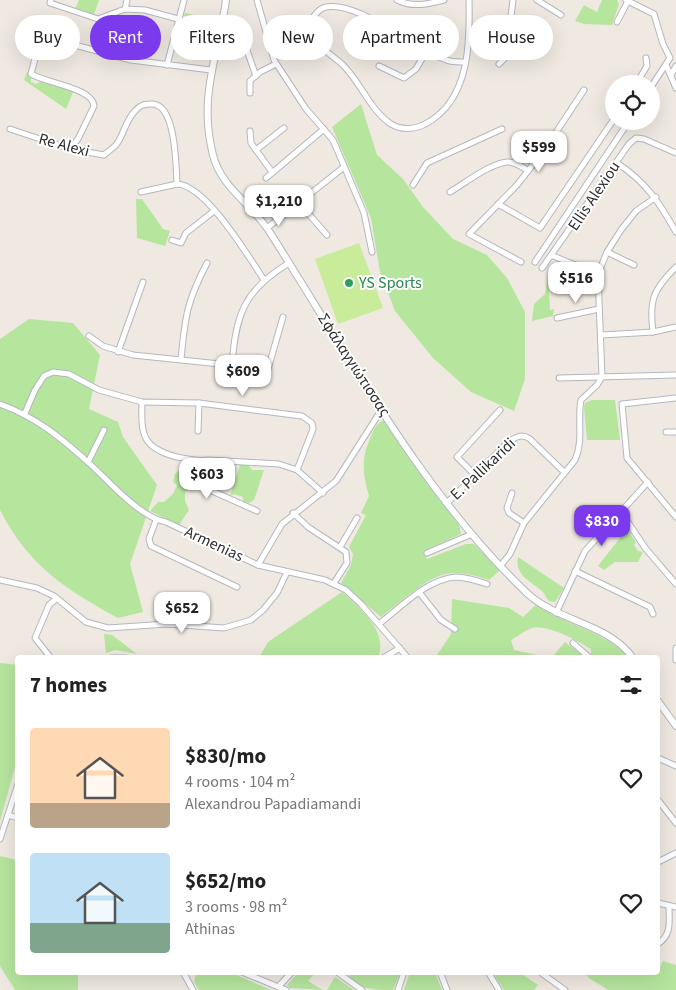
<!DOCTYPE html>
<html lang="en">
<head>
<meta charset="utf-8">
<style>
	body { margin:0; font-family:"Source Sans 3",sans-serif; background:#f2f2f2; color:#222; height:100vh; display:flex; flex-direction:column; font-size:19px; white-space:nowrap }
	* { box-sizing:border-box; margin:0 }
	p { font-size:16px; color:#767676 }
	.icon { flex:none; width:28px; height:28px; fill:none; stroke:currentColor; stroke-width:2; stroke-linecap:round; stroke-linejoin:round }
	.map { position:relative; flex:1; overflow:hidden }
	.sheet { position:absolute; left:15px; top:655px; width:645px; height:320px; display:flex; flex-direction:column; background:#fff; border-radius:5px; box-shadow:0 5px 20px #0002 }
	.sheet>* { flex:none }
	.guide { position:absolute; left:15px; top:15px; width:646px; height:45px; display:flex; gap:10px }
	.controls { position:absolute; left:605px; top:75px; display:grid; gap:10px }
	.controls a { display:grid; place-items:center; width:55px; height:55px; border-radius:50%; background:#fff; box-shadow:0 5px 20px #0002; font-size:25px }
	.price { position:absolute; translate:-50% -42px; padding:0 11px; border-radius:10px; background:#fff; color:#222; font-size:16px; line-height:32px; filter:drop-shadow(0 1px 2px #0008) }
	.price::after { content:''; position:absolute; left:50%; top:30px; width:15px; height:11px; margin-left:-8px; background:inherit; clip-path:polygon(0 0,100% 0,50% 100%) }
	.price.on { background:#7c3aed; color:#fff }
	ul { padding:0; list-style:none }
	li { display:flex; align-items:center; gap:15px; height:125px; padding:0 15px }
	li span { display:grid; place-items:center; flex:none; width:140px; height:100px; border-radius:5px; color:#555 }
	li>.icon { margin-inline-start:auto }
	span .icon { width:60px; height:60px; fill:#fffc; stroke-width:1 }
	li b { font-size:21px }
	h2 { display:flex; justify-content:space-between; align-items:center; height:60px; padding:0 15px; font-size:21px }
	.chip { padding:0 18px; border-radius:22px; background:#fff; box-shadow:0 5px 20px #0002; font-size:18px; line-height:45px }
	.chip.on { background:#7c3aed; color:#fff }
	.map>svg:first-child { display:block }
	.green { fill:#b6e59e }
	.pitch { fill:#c9ec9a }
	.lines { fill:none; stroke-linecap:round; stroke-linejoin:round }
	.minor-casing { stroke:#b4b7c1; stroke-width:7 }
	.tertiary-casing { stroke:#b4b7c1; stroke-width:8 }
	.minor { stroke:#fff; stroke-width:5 }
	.tertiary { stroke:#fff; stroke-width:6 }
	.leisure-dot { fill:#2e9e5b; stroke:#fff; stroke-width:2 }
	.labels { text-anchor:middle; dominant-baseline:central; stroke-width:4; stroke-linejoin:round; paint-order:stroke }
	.street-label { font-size:16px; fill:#2e2e2e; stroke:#fff }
	.leisure-label { font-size:16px; fill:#27864d; stroke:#fff; text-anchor:start }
</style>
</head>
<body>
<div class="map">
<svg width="676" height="990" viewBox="0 0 676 990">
	<rect width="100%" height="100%" fill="#efe9e1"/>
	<g class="green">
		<path d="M79,0h20l-5,14 -19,-5z"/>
		<path d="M602,0h15l2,4 -7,21 -28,-1 -9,-3 9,-16 13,7z"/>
		<path d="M185,13l34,7 -5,25 -34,-12 2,-10 4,1 2,-8h-4z"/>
		<path d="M27,72l4,3v7l5,2 6,-3 32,9 -8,19 -42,-29z"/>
		<path d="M361,104l16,51 26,24 20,28 30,32 34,16 20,23 18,34v67l-11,32 -43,-19 -38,-34 -38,-47 -15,-39 -9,-54 -39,-91z"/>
		<path d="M136,199h6l21,30 7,2 -5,15 -28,-8z"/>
		<path d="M548,276l2,34 4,-1 -1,7 -21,5 2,-17 11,-10z"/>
		<path d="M29,319l44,4 27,32 -11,54 29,13 5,15 34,48 -27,79 13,48 -25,6c-52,-28 -90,-53 -118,-108v-171z"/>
		<path d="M592,400h23l5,40h-33l-3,-33 1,-4z"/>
		<path d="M384,420l45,66 30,39 2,9 -35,16 1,9 39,-15h8l26,26 -11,10c-13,-4 -29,-9 -43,-6 -21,4 -48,30 -65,43l-40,-34 10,-18 2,-11 -4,-7 17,-32 -5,-2 8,-17c-7,-24 -8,-39 3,-62 3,-7 5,-11 12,-14z"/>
		<path d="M187,464l5,2 4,19 -11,7v9l4,9 -10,15 -29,-14 8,-9h6l9,-8 4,-9 -4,-3 2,-8z"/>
		<path d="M240,465h9l3,5h12l-10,30 -5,3 -6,-1v-5l-9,-3 -4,2z"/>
		<path d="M627,529l9,13 -2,3 4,6 5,1 -5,10h-23l-11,8 -6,-4z"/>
		<path d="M518,557l46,31 -9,14 -6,-1c-4,-4 -3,-6 -7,-10 -10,-9 -28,-16 -24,-34z"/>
		<path d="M342,592c17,14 47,41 36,65l-119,1 9,-16z"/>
		<path d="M452,599l57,9 14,9 13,-12c22,16 78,31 91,52h-33l-3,-2v-6c-12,-8 -46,-26 -59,-21 -8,3 -15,9 -21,12l3,10 32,7 -111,1 16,-24z"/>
		<path d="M104,634l8,1 25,19 -22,-4 -9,3z"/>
		<path d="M565,642l20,15 -34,1z"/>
		<path d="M0,663l18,2 -1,95 -17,61z"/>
		<path d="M0,856l17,4 1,112 60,1v17h-63l-15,-24z"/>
		<path d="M663,961l13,4v25h-68l-19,-12 -4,-5 73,-1z"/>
		<path d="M410,972l25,1 7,17h-38z"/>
		<path d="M199,973l35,1 37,16h-72l-5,-8 2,-8z"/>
		<path d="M298,973h17l-7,8 15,9 -33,-2 -3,-3z"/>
		<path d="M348,973v-1l52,1 -7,17c-16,0 -39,0 -45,-17z"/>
		<path d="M493,973h27l18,12 -4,5h-30z"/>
		<path d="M335,977l19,13h-27z"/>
	</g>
	<path class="pitch" d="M359,243l24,65 -45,16 -23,-65z"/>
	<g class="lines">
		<g class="minor-casing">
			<g id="minor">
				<path d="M51,0l-1,3 48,16 27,-10 20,1 33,9"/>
				<path d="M257,0l17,60 32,49 27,31 31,73 8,39"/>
				<path d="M397,0c16,8 31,4 47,0"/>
				<path d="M537,0l24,15"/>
				<path d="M626,0l28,14 9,30 7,14 -19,29"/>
				<path d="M125,9l2,-9"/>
				<path d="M617,22l11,-21"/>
				<path d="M243,39l13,37"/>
				<path d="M465,62c-5,0 -10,0 -15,-1 -33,-8 -90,-61 -124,-54 -5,1 -9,5 -12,9 -16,21 17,37 29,49 18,18 27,45 48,59 11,7 26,5 36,-1 43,-24 43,-81 42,-123"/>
				<path d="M499,64l7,-7 7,-57"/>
				<path d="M167,65l17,-65"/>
				<path d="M666,65l10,23"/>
				<path d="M379,66l25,12 12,-9 11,-19"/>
				<path d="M671,75l5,-9"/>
				<path d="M636,84l11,-18 -1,-8"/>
				<path d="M250,93v-12l10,-9 16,-8"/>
				<path d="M10,129l60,20 34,6c3,-3 8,-6 12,-10 8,-10 9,-24 19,-34 5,-6 9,-7 17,-7 24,0 24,62 25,80"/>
				<path d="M250,131l1,12 21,29"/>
				<path d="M70,149l8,-10 16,-33c-1,-18 -48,-23 -63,-32l10,-38 90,24 80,10"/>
				<path d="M256,150l28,-22"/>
				<path d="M617,163c29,19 42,39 59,69"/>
				<path d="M266,178l58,-49"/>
				<path d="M413,185l14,-22 75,-34"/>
				<path d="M141,192l36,-8c29,1 71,72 87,96"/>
				<path d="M450,192c17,-10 37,-27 57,-30 8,-1 15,5 21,9"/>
				<path d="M299,203l28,32"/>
				<path d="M498,204l42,24 74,-109"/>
				<path d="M267,228l77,-61"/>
				<path d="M172,240l9,3 5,-10 28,-22"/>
				<path d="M607,252l27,13"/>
				<path d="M553,256l45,18"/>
				<path d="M521,262l-52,-28 48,-49 28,-36 39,-59"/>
				<path d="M535,262l94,-141"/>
				<path d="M542,268l87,-124 7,-6 8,1 32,14"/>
				<path d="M557,318l42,-9"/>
				<path d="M653,332c-4,-32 0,-42 23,-65"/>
				<path d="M602,335l51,-3 23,-5"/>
				<path d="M89,336l14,10 30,9 135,14 15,-52"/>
				<path d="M118,352l25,-70"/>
				<path d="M181,359c4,-42 6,-58 26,-96"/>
				<path d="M232,365c4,-51 12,-75 57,-102"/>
				<path d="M559,378l117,-3"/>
				<path d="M676,398l-54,6 5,54 49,59"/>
				<path d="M142,402c-1,33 0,46 35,55 12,2 20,5 32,3l70,4 18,6 26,23"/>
				<path d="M0,404c36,13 60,33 89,59 20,18 50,54 77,59l92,43 67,15 21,10 15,14 47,54"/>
				<path d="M25,413l10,-23 9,-14 9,-4 16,2 30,16 43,12 57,1 103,13 10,7 1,6 -16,41"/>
				<path d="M198,431l1,-28"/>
				<path d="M666,432h10"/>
				<path d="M88,462l16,-32"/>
				<path d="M198,462v19l5,6 54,24"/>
				<path d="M475,475l-18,-18 43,-47"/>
				<path d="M512,493l-5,15 2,5 15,10"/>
				<path d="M447,503l60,-60c9,-6 14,-10 23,-4l34,33"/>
				<path d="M621,512l25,37 30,35"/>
				<path d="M293,513l15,14 38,25 1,11 -13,20"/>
				<path d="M156,520l-7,19 2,7 86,41"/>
				<path d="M340,547l17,-29"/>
				<path d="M427,553l45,-19"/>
				<path d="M258,565l24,-41 54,-43 46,-72"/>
				<path d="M501,565l9,-11 14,-31 51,-63c9,-20 2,-39 6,-60l16,-15 5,-8 -4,-103 9,-22 14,-22 15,-19 20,-14"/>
				<path d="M575,571l75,36 3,7"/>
				<path d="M0,580l37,8 17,8 32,26 22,6 59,-4 57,4 27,-8 12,-10 14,-17 10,-21"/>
				<path d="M419,592l22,28 14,9"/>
				<path d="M556,613l29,-62 63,-69"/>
				<path d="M379,624c22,-17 48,-45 77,-47 10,0 22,4 31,7"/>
				<path d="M573,643l17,15"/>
				<path d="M676,648v12"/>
				<path d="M51,658l-16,-20 14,-33 7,-6"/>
				<path d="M111,658h15"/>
				<path d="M383,658l17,-10"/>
				<path d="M658,758l18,8"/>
				<path d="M658,800l18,23"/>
				<path d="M8,815l10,3"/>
				<path d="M0,839l18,-55"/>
				<path d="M658,862l18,-9"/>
				<path d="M658,903l18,4"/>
				<path d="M658,944c14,-10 11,-21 11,-38"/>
				<path d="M183,972l10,18"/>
				<path d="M242,972l44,18"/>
				<path d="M337,972l25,18"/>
				<path d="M440,972l7,18"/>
				<path d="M488,972l11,18"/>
				<path d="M540,972l25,18"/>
				<path d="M279,986l13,-14"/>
				<path d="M398,990l6,-18"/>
			</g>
		</g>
		<g class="tertiary-casing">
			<g id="tertiary">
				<path d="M226,0c-8,56 -28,97 -13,155 8,33 39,49 56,76 78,122 153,263 259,363 31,28 80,29 105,64"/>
				<path d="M658,701l18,25"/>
			</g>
		</g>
		<use href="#minor" class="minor"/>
		<use href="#tertiary" class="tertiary"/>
	</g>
	<circle class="leisure-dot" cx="349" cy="283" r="5"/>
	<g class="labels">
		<g class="street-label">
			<text transform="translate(64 145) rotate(15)">Re Alexi</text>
			<text transform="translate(594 196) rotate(-56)">Ellis Alexiou</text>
			<text transform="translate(354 365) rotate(57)">Σφάλαγγιώτισσας</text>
			<text transform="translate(483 469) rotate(-43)">E. Pallikaridi</text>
			<text transform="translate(214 544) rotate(25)">Armenias</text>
		</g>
		<g class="leisure-label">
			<text x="359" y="283">YS Sports</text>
		</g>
	</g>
</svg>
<div class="controls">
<a><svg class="icon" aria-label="locate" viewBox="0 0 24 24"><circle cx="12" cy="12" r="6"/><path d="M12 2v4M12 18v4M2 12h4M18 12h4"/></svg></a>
</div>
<b class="price" style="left:539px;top:173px">$599</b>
<b class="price" style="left:279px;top:227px">$1,210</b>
<b class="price" style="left:576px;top:304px">$516</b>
<b class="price" style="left:243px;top:397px">$609</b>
<b class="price" style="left:207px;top:500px">$603</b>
<b class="price on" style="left:602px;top:547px">$830</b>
<b class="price" style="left:182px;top:634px">$652</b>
<div class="guide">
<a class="chip">Buy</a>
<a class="chip on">Rent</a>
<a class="chip">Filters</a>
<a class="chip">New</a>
<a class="chip">Apartment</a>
<a class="chip">House</a>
</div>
<section class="sheet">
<h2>7 homes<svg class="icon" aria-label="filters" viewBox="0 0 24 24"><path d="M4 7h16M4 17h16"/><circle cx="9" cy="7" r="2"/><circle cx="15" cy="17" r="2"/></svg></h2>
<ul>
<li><span style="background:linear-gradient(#ffd9b3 75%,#b9a48a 0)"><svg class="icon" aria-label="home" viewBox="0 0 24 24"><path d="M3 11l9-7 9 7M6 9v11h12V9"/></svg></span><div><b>$830/mo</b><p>4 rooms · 104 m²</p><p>Alexandrou Papadiamandi</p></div><svg class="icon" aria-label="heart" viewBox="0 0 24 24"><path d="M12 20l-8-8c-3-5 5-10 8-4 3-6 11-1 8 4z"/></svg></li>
<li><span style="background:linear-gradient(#bfe0f5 70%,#7fa58c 0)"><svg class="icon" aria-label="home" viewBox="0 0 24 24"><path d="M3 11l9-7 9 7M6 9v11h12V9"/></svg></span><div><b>$652/mo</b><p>3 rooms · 98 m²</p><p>Athinas</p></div><svg class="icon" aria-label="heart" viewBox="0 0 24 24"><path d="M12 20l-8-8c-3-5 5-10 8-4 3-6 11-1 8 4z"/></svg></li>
</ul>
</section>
</div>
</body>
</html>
